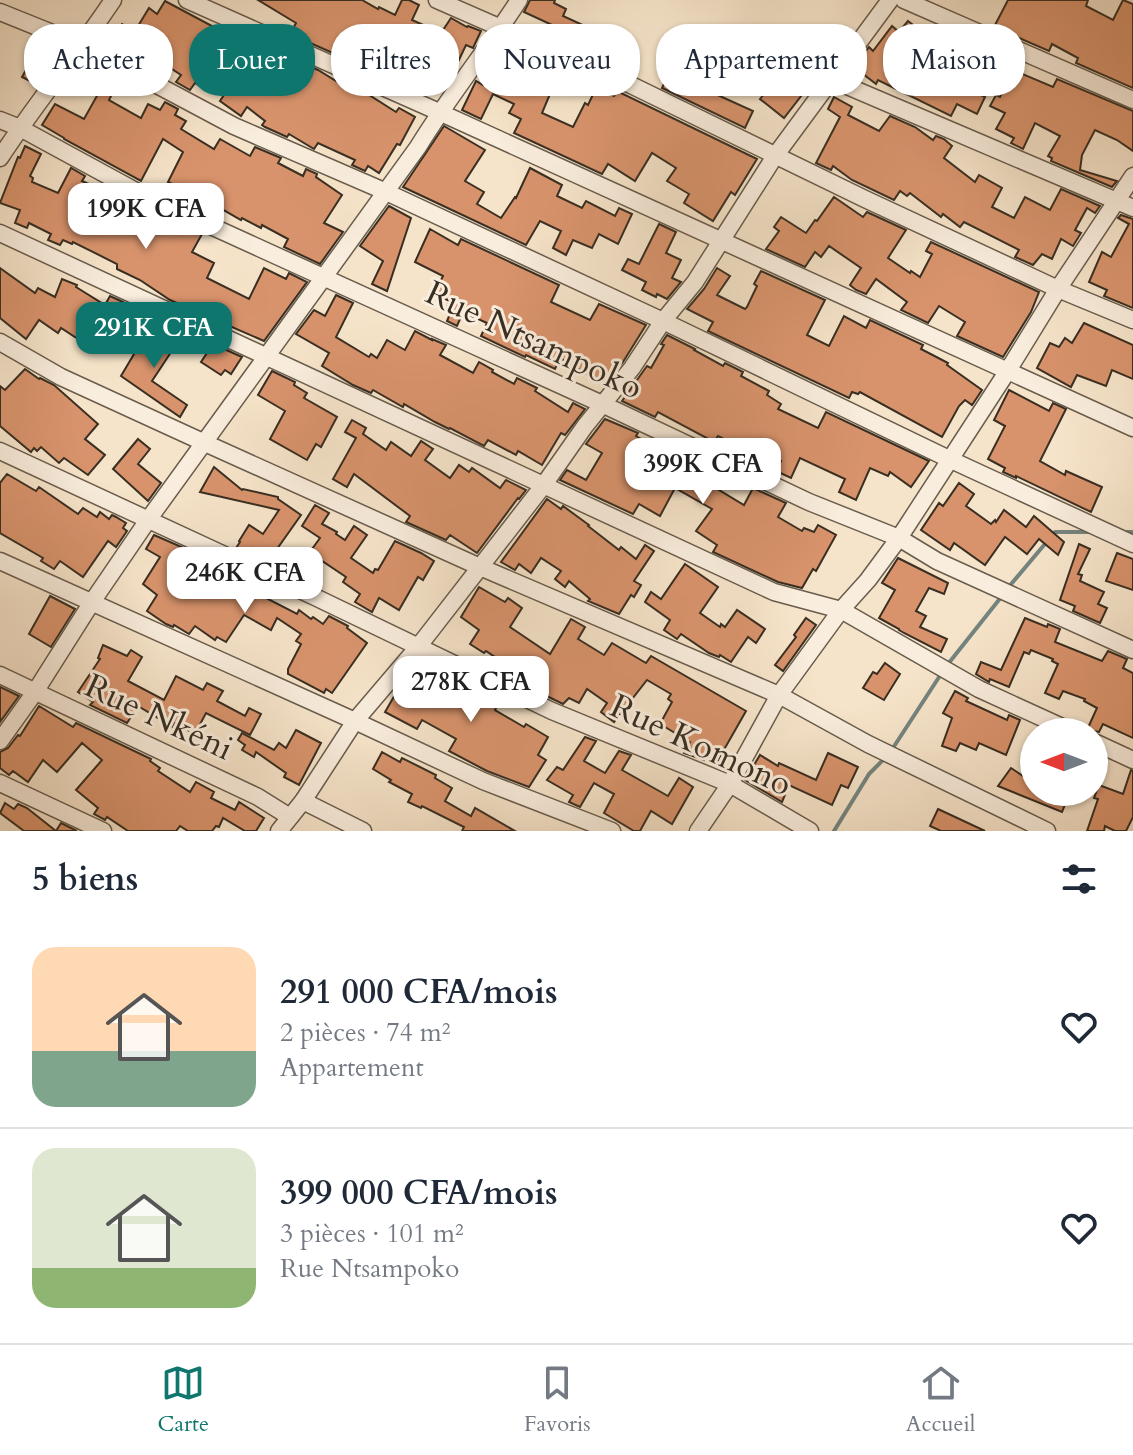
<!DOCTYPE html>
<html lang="fr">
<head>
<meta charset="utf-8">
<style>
	body { margin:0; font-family:Cardo,serif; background:#f6f6f7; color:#1f2937; height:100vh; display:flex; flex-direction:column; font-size:30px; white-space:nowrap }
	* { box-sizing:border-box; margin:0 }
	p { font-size:26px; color:#747a83 }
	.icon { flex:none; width:44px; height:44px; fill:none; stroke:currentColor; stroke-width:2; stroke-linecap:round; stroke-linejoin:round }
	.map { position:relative; height:831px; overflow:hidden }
	.drawer { display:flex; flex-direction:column; background:#fff; flex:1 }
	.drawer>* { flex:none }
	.banner { position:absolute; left:24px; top:24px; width:1086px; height:72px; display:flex; gap:16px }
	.needle { width:52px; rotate:270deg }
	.fabs { position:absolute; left:1020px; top:718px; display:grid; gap:16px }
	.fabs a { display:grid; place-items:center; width:88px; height:88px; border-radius:50%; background:#fff; box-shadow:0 2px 6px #0004; font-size:40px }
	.price { position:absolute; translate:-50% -68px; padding:0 18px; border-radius:16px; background:#fff; color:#222; font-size:26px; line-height:52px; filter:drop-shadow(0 2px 4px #0008) }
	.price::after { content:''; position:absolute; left:50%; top:48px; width:24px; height:18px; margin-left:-12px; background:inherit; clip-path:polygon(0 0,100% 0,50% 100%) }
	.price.on { background:#0f766e; color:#fff }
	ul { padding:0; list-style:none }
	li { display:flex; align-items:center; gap:24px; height:200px; padding:0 32px }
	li+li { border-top:2px solid #e0e1e3 }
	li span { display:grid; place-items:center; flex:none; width:224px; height:160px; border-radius:24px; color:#555 }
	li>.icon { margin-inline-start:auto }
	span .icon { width:96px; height:96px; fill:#fffc; stroke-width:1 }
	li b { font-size:34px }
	h2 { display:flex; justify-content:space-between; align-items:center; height:96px; padding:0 32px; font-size:34px }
	.chip { padding:0 28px; border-radius:32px; background:#fff; box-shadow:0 2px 6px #0004; font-size:28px; line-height:72px }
	.chip.on { background:#0f766e; color:#fff }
	.menu { display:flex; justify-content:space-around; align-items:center; height:112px; border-top:2px solid #e0e1e3; background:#fff; font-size:22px; color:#747a83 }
	.menu a { display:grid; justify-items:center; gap:4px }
	.menu .on { color:#0f766e }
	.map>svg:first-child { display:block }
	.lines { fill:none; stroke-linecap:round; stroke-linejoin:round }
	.stream { stroke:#75847f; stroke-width:4 }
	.building { fill:#d8936c; stroke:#382e22; stroke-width:2 }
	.minor-casing { stroke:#685c4c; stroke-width:19 }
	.minor { stroke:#f9eddd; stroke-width:16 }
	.labels { text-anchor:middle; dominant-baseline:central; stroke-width:6; stroke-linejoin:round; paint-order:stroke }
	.street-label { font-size:34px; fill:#382e22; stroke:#f9eddd }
</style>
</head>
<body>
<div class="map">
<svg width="1133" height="831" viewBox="0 0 1133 831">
	<rect width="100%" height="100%" fill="#f6e4ca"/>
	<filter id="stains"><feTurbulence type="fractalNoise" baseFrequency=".0025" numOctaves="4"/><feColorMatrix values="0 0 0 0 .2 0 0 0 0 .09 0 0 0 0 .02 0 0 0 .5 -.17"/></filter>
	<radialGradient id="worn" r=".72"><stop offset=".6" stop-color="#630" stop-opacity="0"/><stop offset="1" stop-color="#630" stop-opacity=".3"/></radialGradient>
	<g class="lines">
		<g class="stream">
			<path d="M1121,532h12"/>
			<path d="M1007,589l48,-57h37"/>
			<path d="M948,664l54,-68"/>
			<path d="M891,751l52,-80"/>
			<path d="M834,831l35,-57 16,-16"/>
		</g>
	</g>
	<g class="building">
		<path d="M258,0h104l16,9 1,-2 16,8 7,-15h7l10,5 -7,15 29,13 10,-15 16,9 1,-1 13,5 -8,17 -7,-3 -10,21 -7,-4 -9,20 -27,-14 2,-6 -41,-19 -12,23 -72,-32 6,-11z"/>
		<path d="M530,0h25l-1,3 12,6 -3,7 63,29 -9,20 -58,-26 4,-9 -39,-18z"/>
		<path d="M1008,0h80l-2,6 27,14 10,-20 10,4v84l-57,-25 2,-5 -26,-14 -3,7 -55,-24z"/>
		<path d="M165,1l88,47 4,-5 14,6 -6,10 26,16 8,-13 19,8 26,16 2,-3 12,5 38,24 3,-4 16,9 -15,28 -3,-1 -18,29 -11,-7 -3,5 -13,-6 3,-5 -37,-17 -4,6 -25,-15 -2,3 -22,-10 -3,-2 3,-4 -18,-14 -6,9 -21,-15 13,-20 -22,-13 -11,18 -5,-3 -5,7 -14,-8 5,-7 -20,-13 -6,9 -31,-16 2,-4 -15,-7 11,-20 13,7 14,-23 8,6z"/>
		<path d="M908,21l18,14 6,-8 17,13 15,8 4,-8 25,11 -8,16 -3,-1 -11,24 14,7 -8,17 -20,-10 -6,12 -73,-36 -2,4 -22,-17 15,-20 4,4 19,-25 7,6z"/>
		<path d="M503,43l12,5 -3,5 6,3 -4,9 21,10 5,-10 18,10 -16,38 31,14 12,-24 3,2 8,-17 18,8 3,-5 140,68 -22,36 -4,-3 -18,29 -29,-18 5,-9 -22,-13 9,-13 -24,-15 -17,28 -27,-17 -6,10 -88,-41 7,-14 -12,-6 5,-9 -21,-10 -12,25 -19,-9 14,-29 7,4z"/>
		<path d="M37,50l15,9 -14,26 -16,-8z"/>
		<path d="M796,54l23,19 -35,45 -24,-19z"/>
		<path d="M79,66l26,14 2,-4 11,6 -9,18 32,18 7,-14 12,6 5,-8 13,7 -3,6 11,6 -5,8 33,20 6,-10 30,17 5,-9 26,11 -3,5 25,13 3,-7 11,5 -1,3 26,18 -18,28 19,9 -23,32 -36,-17 4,-8 -26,-14 -1,3 -19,-10 -1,2 -35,-20 -3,6 -20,-11 2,-5 -17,-8 15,-30 -20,-13 -22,42 -77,-42v-1l-22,-13 13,-21 29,15 14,-25 -26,-14z"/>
		<path d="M1013,70l40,17 4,-8 76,32v40l-16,-11 -22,-10 -13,25 -2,15 37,11 -5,6 -61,-26 1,-3 -4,-2 12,-20 -25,-13 -12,26 -12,-6 3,-5 -18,-9 9,-16 -15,-7 6,-11 4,2z"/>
		<path d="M669,73l84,38 -8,17 -83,-40z"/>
		<path d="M834,97l18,10 -4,8 31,16 11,-15 25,11 18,13 3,-4 8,3 8,7 -8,12 31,24 4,-7 23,13 -10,19 22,11 11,-21 25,13 11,-21 39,17 -5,7 -8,-5 -12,22 6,3 -8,13 -12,-7 -9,20 -10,-5 -9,11 -18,-8 4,-7 -55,-28 -4,5 -17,-13 -2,3 -31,-24 -3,3 -7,-5 -6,9 -42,-20 -19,-14 -2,4 -15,-7 24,-46 -12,-8z"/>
		<path d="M444,126l41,24 -20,31 19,11 -7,12 24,14 14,-21 1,1 14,-30 32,17 -5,11 25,12 4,-7 29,15 4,-8 13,6 -14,30 -19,-10 -7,14 -19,-8 -7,15 -13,-7 8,-17 -21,-10 -14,24 -123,-58z"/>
		<path d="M25,146l16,8 -11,22 3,2 -1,4 26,11 13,-25 14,8 -3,5 9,4 -2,4 30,15 -9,18 21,11 9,-17 19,10 4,-8 20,10 1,-2 18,8 -10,18 22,11 -7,15 42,21 15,-31 22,11 3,-6 18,9 -43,59 -94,-41 -30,-20 -23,-11v-5l-44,-22 -1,2 -9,-4 -3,5 -12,-5 3,-6 -22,-11 -2,5 -12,-5 5,-13 -20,-7 18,-46 2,1z"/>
		<path d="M834,197l29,20 4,-5 39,18 -18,28 22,15 1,-2 9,6 12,-23 -6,-3 5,-9 108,50 -8,20 -28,45 -46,-21 8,-14 -26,-16 -11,17 -27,-13 6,-8 -31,-23 -10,15 -10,-4 -6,-5 11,-17 -32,-22 -8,11 -6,-5 -10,15 -39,-18 13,-18 -5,-4 7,-10 25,16 9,-13 2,1z"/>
		<path d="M389,206l22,12 -24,73 -15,-7 11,-23 -23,-15z"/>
		<path d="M1121,215l12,4v89l-29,-12 3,-6 -18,-8 13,-30 9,5 18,-33 -11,-6z"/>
		<path d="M659,224l17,8 -10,21 15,7 -9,18 9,4 -14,17 -10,-5 -1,3 -14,-7 4,-8 -24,-12 6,-11 11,5z"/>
		<path d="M430,229l28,16 3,-6 98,46 -8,17 39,18 9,-16 47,21 -23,37 -13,15 -5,-3 -5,8 -40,-24 -5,11 -29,-14 -1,2 -44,-21 6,-13 -24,-11 -6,14 -10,-5 5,-12 -5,-2 3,-6 -16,-7 9,-18 -28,-14z"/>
		<path d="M0,268l35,25 3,-5 17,9 7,-18 15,6 -1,2 29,18 5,-9 13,6 -2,3 2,2 -8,12 5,3 -12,18 -15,-10 -9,13 -23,-15 -3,5 -19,-13 -13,19 -26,-21z"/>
		<path d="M717,268l13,8 -13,19 28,14 2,-2 10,-21 -3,-2 7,-13 64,29 -18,35 22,11 15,-30 22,12 4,-8 53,25 -2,4 27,14 -1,2 35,25 -10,15 -7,-5 -6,6 -17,31 -82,-45 -2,2 -6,-2 -3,6 -141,-67 5,-9 -26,-13 17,-20z"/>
		<path d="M336,295l17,8 -17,34 33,20 2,-3 6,4 10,-18 18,10 10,-19 17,9v-1l14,6 -6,10 33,18 6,-11 14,8 -1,2 22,12 3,-6 20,10 -2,3 33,21 5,-9 12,6 -20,26 -4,-2 -19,32 -24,-14 -2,4 -28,-15 -4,6 -34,-18 -1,1 -14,-7 -31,-18 -1,3 -30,-17 -2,3 -18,-8 -31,-19 7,-13 -33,-19 18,-24 11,6z"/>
		<path d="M1084,323l49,22v34l-21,-9 -6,16 -29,-11 -6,12 -34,-19 13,-25 9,4 6,-9 7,5z"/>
		<path d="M173,325l12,6 -33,50 35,24 -7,12 -59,-41 13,-22 -4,-3 7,-12 18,13z"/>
		<path d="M667,335l28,14 -1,1 29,16 2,-3 18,9 -2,4 28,15 -2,4 14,9 -3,5 40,19 8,-16 103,49 -18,26 -21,-15 -2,4 -18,-8 -14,32 -17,-8 6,-13 -45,-21 -9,20 -15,-7 5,-10 -24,-11 -3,4 -36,-18 -4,6 -56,-30 -3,5 -33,-16 25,-35 4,2 13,-23 -3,-1z"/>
		<path d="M213,344l29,13 -11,17 -6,-4 -4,5 -20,-13z"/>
		<path d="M25,369l14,10 1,-1 14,7 44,39 -13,15 20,16 -17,20 -24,-17 -5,5 -18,-16 -4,4 -3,-3 -3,4 -31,-26v-40l5,4z"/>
		<path d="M272,371l23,11 -1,3 13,8 -3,5 33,19 -16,30 -5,-3 -9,16 -37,-21 15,-28 -27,-16z"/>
		<path d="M1009,390l40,21 4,-8 13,6 -26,52 25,14 1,-4 36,16 -11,25 -75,-36v2l-13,-6 2,-4 -17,-9 17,-33 -11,-6z"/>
		<path d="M605,419l33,14 -2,3 35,20 -2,3 22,11 3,-6 16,10 -4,8 38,23 9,-17 33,15 -8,14 24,14 2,-3 10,4 4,-7 18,10 -20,36 -3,-2 -11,19 -24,-6 -65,-30 4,-7 -21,-14 16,-22 -37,-21 -15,28 -21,-12 -6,10 -73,-34 7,-10 19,10 16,-27 -16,-9z"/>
		<path d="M352,420l14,8 -3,6 23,16 5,-8 20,14 10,-15 12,8 -8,11 25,18 9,-13 10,7 3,-4 28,20 6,-8 20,10 -7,9 -1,-1 -41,55 -27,-18 -4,5 -40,-18 4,-6 -56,-42 -7,13 -14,-8 23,-41 -11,-6z"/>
		<path d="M138,439l12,10 -12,15 23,19 -13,18 -35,-32z"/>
		<path d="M214,467l28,23 1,-1 35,8v2l23,16 -24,34 16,12 -7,10 -11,-5 1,-2 -24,-16 -4,6 -12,-6 4,-6 -1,-1 10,-16 14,9 16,-24 -79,-18z"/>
		<path d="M7,474l29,17 3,-4 39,27 5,-6 14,9 3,-5 9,7 3,-4 4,2 10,6 -3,5 4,3 -11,16 -8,-6 -25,36 -23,-16 -6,8 -13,-8 2,-3 -43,-25v-50z"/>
		<path d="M959,483l15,11 -8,12 25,18 4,-4 1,2 8,-12 22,17 8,-11 30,26 -6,13 -19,-16 -12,15 -22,-17 -20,28 -31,-22 -4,7 -29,-20 18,-27 4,3z"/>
		<path d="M547,499l14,10 2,-3 26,19 -1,1 31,24 2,-3 15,12 9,-14 9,6 -20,30 7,4 -7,12 -3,-2 -12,19 -31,-13 2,-2 -21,-18 -4,6 -10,-8 6,-8 -20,-13 -10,15 -12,-9 -4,6 -14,-8z"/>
		<path d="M315,505l14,8 -7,11 15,8 -1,2 9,6 9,-14 13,9 -16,23 22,15 2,-4 3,1 17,-29 26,12 13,8 -11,19 -5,-3 -19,33 -20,-12 -7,14 -17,-10 5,-8 -17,-12 3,-5 -27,-18 -8,12 -10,-7 19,-26 -18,-12z"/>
		<path d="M154,535l39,17 -1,2 11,6 -5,10 29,17 9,-15 32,20 -4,5 33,17 2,-4 12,9 2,-2 10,7 6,-8 19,10 -1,2 20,15 -35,50 -6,-4 -2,4 -36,-19v-5l13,-25 -5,-3 5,-7 -24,-16 -6,12 -27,-15 -18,27 -9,-5 -2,3 -20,-14 -6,8 -15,-9 -1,2 -7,-3 -19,-13 10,-16 -14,-11 17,-27 -14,-8z"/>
		<path d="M1079,544l11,5 -12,25 4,1 -2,6 24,11 -6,12 9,4 -7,15 -27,-12 2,-5 -15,-6z"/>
		<path d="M1117,553l16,6v31l-27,-9z"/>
		<path d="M898,558l50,25 -4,11 -15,-6 -13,23 10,5 -6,11 27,12 -6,13 -37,-19 -5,-3v-1l-20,-11 16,-28 -13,-7z"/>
		<path d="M685,564l33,23 -18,26 20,14 1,-3 4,3 12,-17 28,19 -9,14 -8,-6 -17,25 -11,-7 -1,2 -10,-4 -28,-19 -4,5 -13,-9 6,-10 -25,-18 6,-10 10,7z"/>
		<path d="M479,587l26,15 3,-4 14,10 -12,19 40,27 21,-35 14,8 -7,12 26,16 8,-12 34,20 5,-7 95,55 -29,51 -11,-6 -2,4 -20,-7 6,-11 -30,-18 12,-22 -4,-3 3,-5 -24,-14 -33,42 -13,-10 6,-9 -20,-14 -8,14 -10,-5 -6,6 -47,-23 4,-7 -34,-23 -2,2 -14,-9 9,-14 -18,-13z"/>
		<path d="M50,596l25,13 -24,38 -22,-13z"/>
		<path d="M806,618l10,7 -33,46 -8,-6 21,-28 -2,-2z"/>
		<path d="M1025,618l22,9 1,-3 12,5 -5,13 47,19 6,-10 19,8 -4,9 10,5v65l-30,-14 -4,8 -12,-2 10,-22 -13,-7 1,-2 -22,-8 -4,8 -14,-6 13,-29 -6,-3 1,-2 -22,-9 -2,4 -5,-2 -15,35 -19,-8 -1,3 -13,-8 5,-12 20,8z"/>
		<path d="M103,645l24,11 4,-6 11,7 -14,24 36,19 12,-24 27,14 4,-7 16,8 -6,10 28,15 4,-8 12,6 -11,21 -44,-22 -11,21 -20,-11 -3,4 -13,-11 -1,2 -20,-12 -11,17 -37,-18 3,-3 -15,-10 22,-33 -2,-1z"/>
		<path d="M885,663l15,11 -16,26 -21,-12 10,-16 4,2z"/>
		<path d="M428,664l62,29 -4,7 11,6 -2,4 29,17 2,-3 22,13 -10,18 8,5 -17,27 -42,-16 -38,-20 7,-12 -34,-19 -5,9 -32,-17 11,-19 4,2 20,-30 5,4z"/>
		<path d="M0,687l19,9 -19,26z"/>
		<path d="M955,691l13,7 -2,3 41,19 2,-5 11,5 -14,35 -27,-12 -3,7 -16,-7 -4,8 -14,-5 10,-28 -9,-5z"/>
		<path d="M39,706l34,21 3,-4 75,36 -1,2 10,7 -2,3 32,21 6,-10 18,10 -3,6 24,12 4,-8 25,16 -8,13h-11l-22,-13 -4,9 -3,-1 -4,5h-24l-8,-5 -4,5h-48l-21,-14 -2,3 -11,-6 4,-6 -22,-18 26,-30 -20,-17 -25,29 -14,-12 -15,22 -15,-11 -4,4 -9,-7v-16l8,-4 10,-13 2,1z"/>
		<path d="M296,730l25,13 -22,42 -15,-8 2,-4 -30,-21 -2,5 -12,-7 3,-5 -7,-5 4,-7 32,17 5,-7 7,5z"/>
		<path d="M585,737l11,4 -12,20 21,12 14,-22 12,4 -9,15 46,26 11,-18 14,9 -21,37 -21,-13 -11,20h-6l-30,-18 10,-19 -20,-11 -14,24 -11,-5 4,-7 -26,-15 10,-13 6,3z"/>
		<path d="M1034,749v43h36l-8,20 -64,-26 13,-18 12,8z"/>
		<path d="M382,752l18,10 2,-4 34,17 -1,3 17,10 -7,13 26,15 4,-8 40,23h-53l2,-4 -42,-21 -1,2 -13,-6 4,-8 -23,-12 2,-2 -18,-11z"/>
		<path d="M828,753l30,14 -10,21 -7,-3 -9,20 -43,-20 -7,17 -37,-22 15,-25 18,11 1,-3 37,17z"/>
		<path d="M1131,770l2,1v46l-7,14h-11l-10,-5 -1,5h-17l11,-32 -4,-1 5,-13 24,9z"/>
		<path d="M5,803l9,6 4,-5 9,4 29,23 5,-8 16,8h-53l-24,-18z"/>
		<path d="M938,809l47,22h-44l-11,-5z"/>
	</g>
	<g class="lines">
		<g class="minor-casing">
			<g id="minor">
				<path d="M187,0l252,112 694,316"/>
				<path d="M437,0l194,85 234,114 193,90 75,31"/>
				<path d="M904,0l229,100"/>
				<path d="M0,12l82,33 152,81 150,65 279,130 286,138 184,85"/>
				<path d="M833,80l300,128"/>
				<path d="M0,120l20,8 125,68 457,208 207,98 90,36 38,23 196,89"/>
				<path d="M0,158c35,-54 77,-104 113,-158"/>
				<path d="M0,233l774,359 67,18 138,79 94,43"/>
				<path d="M0,342l61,35 144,66 275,124 299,128 89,49 179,87"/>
				<path d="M0,451l315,146 237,114 178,73 80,47"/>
				<path d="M0,561l355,160 128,60 129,50"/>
				<path d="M0,675l258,122 32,20"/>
				<path d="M0,741l35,-49 57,-90 56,-82 270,-373c31,-51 69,-97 101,-147"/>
				<path d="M1094,742l39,18"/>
				<path d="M0,783l103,48"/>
				<path d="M303,801l60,30"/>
				<path d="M279,831l24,-30 52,-80 63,-74 125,-161 42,-60 47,-58 31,-47 32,-39 80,-126 115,-156"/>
				<path d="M698,831l32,-47 49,-89 62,-85 27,-30 31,-42 108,-166 51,-83 75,-113"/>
			</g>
		</g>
		<use href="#minor" class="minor"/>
	</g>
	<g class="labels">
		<g class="street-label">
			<text transform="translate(534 340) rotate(25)">Rue Ntsampoko</text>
			<text transform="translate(159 717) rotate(25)">Rue Nkéni</text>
			<text transform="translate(701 745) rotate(25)">Rue Komono</text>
		</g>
	</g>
	<rect width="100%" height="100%" filter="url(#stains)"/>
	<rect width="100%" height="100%" fill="url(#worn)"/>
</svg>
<div class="fabs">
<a><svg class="needle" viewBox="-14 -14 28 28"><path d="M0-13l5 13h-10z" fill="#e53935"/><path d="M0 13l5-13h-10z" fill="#747a83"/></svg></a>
</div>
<b class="price" style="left:146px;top:251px">199K CFA</b>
<b class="price on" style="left:154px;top:370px">291K CFA</b>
<b class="price" style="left:703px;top:506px">399K CFA</b>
<b class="price" style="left:245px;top:615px">246K CFA</b>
<b class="price" style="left:471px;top:724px">278K CFA</b>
<div class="banner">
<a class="chip">Acheter</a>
<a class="chip on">Louer</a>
<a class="chip">Filtres</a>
<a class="chip">Nouveau</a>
<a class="chip">Appartement</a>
<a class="chip">Maison</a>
</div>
</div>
<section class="drawer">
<h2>5 biens<svg class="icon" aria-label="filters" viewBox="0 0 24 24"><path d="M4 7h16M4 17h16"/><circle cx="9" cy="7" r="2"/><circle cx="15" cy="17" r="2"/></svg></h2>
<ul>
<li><span style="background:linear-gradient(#ffd9b3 65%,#7fa58c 0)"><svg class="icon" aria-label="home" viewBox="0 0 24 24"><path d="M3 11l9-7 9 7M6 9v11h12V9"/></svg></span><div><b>291 000 CFA/mois</b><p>2 pièces · 74 m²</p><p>Appartement</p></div><svg class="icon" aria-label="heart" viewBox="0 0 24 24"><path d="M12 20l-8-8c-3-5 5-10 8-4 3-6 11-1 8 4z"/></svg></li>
<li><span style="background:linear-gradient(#dfe7d0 75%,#8fb573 0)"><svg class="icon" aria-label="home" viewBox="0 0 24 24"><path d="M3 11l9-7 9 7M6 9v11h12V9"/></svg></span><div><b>399 000 CFA/mois</b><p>3 pièces · 101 m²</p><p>Rue Ntsampoko</p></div><svg class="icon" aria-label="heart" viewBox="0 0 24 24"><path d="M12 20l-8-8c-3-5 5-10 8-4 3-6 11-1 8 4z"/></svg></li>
</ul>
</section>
<nav class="menu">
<a class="on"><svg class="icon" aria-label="map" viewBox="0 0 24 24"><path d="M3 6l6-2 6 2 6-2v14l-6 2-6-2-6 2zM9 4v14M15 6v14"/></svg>Carte</a>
<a><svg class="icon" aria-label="saved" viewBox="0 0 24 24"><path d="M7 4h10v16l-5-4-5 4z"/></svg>Favoris</a>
<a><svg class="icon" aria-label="home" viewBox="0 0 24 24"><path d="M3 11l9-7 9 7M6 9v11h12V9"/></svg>Accueil</a>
</nav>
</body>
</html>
